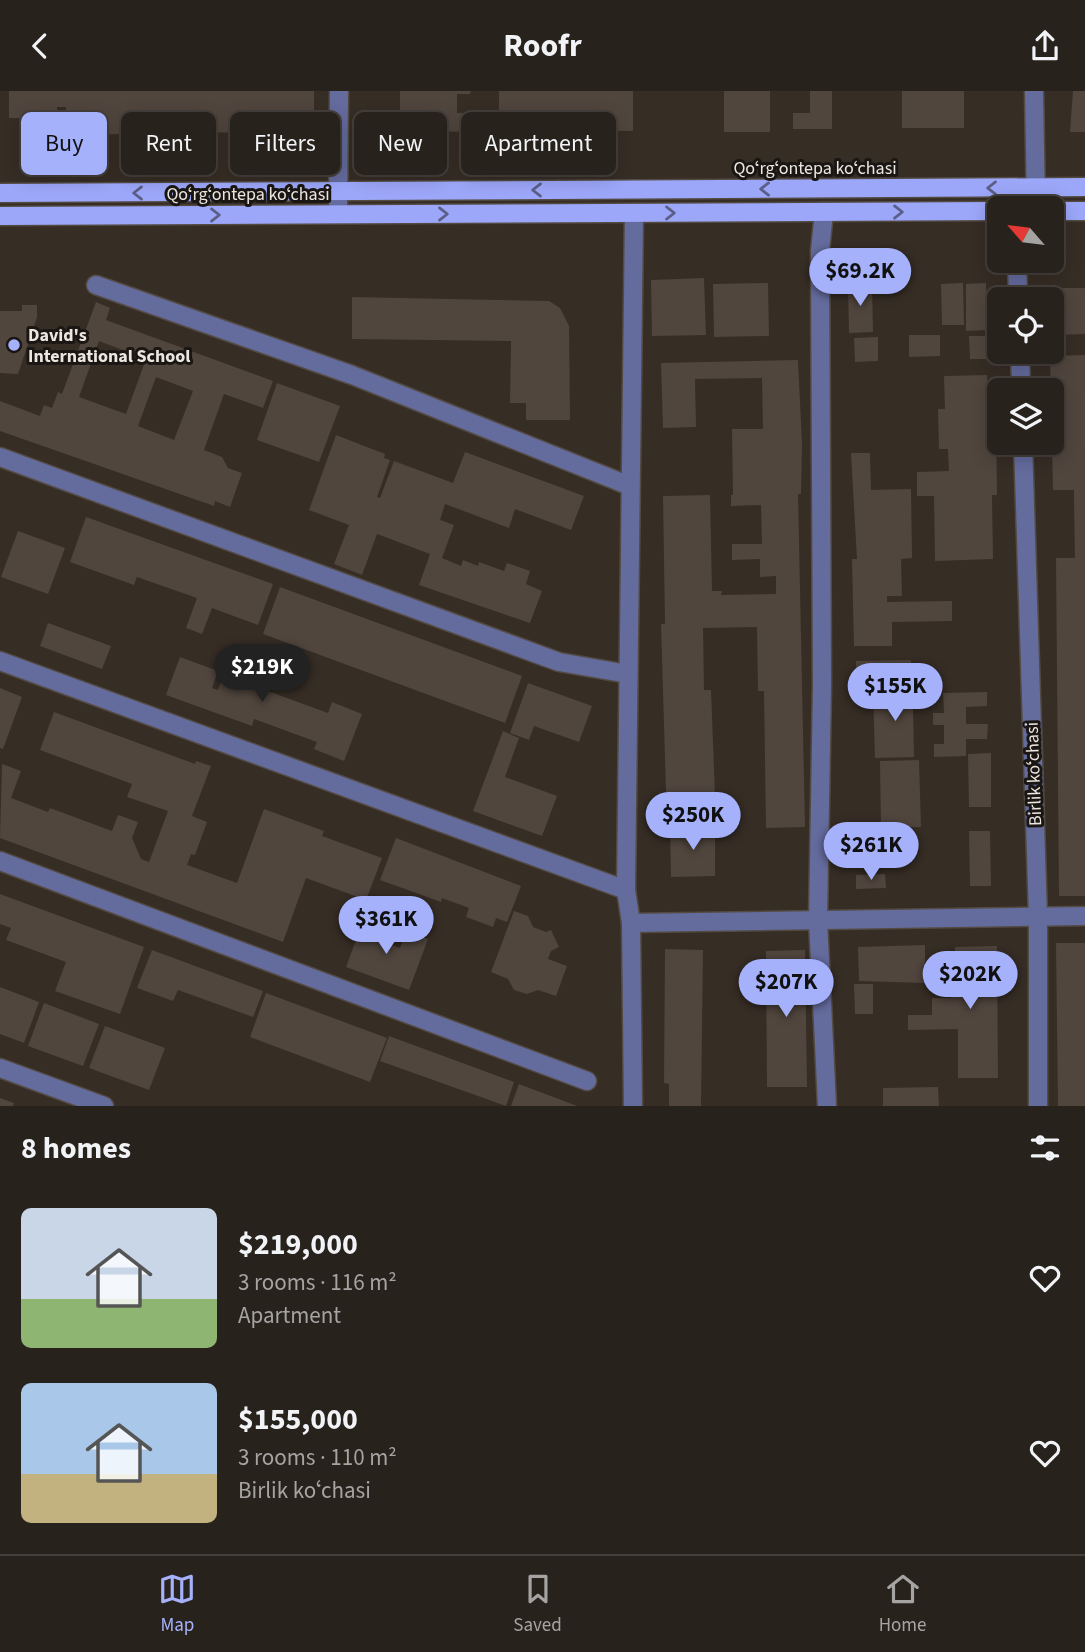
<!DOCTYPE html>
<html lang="en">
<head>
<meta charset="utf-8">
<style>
	body { margin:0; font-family:"Source Sans 3",sans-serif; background:#342f29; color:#f1f3f6; height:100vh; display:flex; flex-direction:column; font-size:26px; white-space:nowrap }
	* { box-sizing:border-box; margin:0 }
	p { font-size:23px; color:#a5a4a3 }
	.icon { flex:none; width:38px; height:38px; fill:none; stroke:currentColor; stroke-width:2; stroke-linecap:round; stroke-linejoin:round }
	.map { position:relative; height:1015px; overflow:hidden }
	.drawer { display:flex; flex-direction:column; background:#28221c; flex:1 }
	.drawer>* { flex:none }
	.hud { position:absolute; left:21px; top:21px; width:700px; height:63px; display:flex; gap:14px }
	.needle { width:46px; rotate:298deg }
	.controls { position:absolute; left:987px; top:105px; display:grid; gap:14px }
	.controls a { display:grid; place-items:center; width:77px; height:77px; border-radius:10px; background:#28221c; box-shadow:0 4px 18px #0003,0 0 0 2px #443f3b; font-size:35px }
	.price { position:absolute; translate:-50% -60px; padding:0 16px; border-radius:24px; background:#a6b1fc; color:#111; font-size:23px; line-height:46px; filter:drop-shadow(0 2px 4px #0008) }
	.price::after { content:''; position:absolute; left:50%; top:42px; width:21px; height:16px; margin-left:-10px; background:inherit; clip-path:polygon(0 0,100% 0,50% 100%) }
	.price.on { background:#222; color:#fff }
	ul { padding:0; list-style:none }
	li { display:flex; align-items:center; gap:21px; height:175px; padding:0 21px }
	li span { display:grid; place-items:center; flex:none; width:196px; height:140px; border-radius:10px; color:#555 }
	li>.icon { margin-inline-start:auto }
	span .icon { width:84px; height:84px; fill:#fffc; stroke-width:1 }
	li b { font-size:30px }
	h2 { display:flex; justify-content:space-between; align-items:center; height:84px; padding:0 21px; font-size:30px }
	.tag { padding:0 24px; border-radius:10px; background:#28221c; box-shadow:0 4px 18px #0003,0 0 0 2px #443f3b; font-size:24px; line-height:63px }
	.tag.on { background:#a6b1fc; color:#111 }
	header { display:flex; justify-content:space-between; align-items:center; height:91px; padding:0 21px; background:#28221c; font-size:32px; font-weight:700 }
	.tab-bar { display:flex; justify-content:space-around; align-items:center; height:98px; border-top:2px solid #443f3b; background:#28221c; font-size:19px; color:#a5a4a3 }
	.tab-bar a { display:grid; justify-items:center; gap:4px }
	.tab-bar .on { color:#a6b1fc }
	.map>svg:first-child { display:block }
	.building { fill:#51463e; fill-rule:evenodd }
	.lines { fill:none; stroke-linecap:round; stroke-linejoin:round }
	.minor-casing { stroke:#534b43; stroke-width:21 }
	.major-casing { stroke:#534b43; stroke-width:21 }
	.minor { stroke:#646b9d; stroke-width:18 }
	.major { stroke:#9ca7f9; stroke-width:18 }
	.oneway { stroke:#5b5e86 }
	.poi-dot { fill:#a6b1fc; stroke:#1a1613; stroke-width:2.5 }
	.labels { text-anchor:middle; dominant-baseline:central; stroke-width:6; stroke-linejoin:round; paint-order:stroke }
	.street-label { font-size:18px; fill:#ece6e1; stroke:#1a1613 }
	.poi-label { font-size:18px; font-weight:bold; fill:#ece6e1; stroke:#1a1613; text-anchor:start }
</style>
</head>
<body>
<header><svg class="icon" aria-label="back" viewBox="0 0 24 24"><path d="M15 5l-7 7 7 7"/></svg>Roofr<svg class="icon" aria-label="share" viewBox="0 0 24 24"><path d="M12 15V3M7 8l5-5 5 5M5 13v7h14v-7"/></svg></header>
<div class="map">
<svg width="1085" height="1015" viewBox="0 0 1085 1015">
	<rect width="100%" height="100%" fill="#362d25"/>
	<g class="building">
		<path d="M9,0h305v35h9v22h-71v-16l-186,3v-28h-9v11h-48z"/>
		<path d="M400,0h71l-1,3h-13v19h38v19l-95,-1z"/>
		<path d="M499,0h134v40l-134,-1z"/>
		<rect x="724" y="0" width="46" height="41"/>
		<path d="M810,0h22v38h-39v-16h17z"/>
		<rect x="902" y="0" width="62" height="37"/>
		<path d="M1073,0h12v41h-15z"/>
		<path d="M704,187l2,57 -54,1 -1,-56z"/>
		<path d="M768,192l1,53 -55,1 -1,-53z"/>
		<path d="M963,192l1,42h-22l-1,-41z"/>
		<path d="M986,192l1,47 -21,1v-47z"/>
		<path d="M848,193h24l1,48 -24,1z"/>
		<path d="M1057,197h28v46l-27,1z"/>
		<path d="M352,206l197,4 11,7 9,18 1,94h-44v-17h-16l1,-62 -159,-2z"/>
		<path d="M96,211l14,6 -4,12 167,61 -10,27 -39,-14 -20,56 18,7 6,11 14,5 -12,34 -15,-6 -1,5 -214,-75v-30l40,15 4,-11 8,3 6,-16 4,2zM99,250l47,18 -20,55 -47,-17zM156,286l37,14 -19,49 -36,-14z"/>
		<path d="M22,214h15v12l-19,57 -18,-1v-62h22z"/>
		<path d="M909,244h31v21l-31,1z"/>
		<path d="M969,245h22l1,23h-22z"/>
		<path d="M878,246v24l-23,1 -1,-24z"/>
		<path d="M1085,264v541h-26l-3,-338h19l-1,-61v-7h-21l-3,-134z"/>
		<path d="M798,269l4,84 -1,50h-3l7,333 -39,1 -2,-137h-6l-1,-64 -54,1 1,62h7l5,133 -49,1 -6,-200h4l-2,-128 47,-1 2,96h10l-1,4 55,-1v-18l-16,1v-18l-28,1v-16h30l-1,-39 -30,1v-11h2l-1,-66h31l-1,-51 -67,1 1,48 -33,1 -2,-65z"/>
		<path d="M987,284v51l9,-1 1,70h-5l1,64 -58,2 -1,-65h-17v-24l32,-1 -1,-22h-9l-1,-40h7l-1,-33z"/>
		<path d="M277,292l63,23 -21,56 -62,-22z"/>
		<path d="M336,344l49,19 -1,4 6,2 -13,37 3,1 14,-37 59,22 12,-31 119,44 -13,34 -56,-21 -6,19 -64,-24 -5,16 14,5 -12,33 19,8 2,-6 15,6 1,-4 25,9 3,-8 23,8 -4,13 16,7 -12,32 -111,-38 11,-31 -53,-20 -15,41 -28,-11 15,-39 -40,-15z"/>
		<path d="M851,362h19l1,37 40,-1 1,69 -11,1 1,37h-15v6l65,-1v20l-60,1v24h-38l-2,-87h5z"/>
		<path d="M86,426l187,67 -15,41 -46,-17 -10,26 -16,-6 11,-30 -60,-21 -3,8 -64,-23z"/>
		<path d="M18,440l47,17 -17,46 -47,-17z"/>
		<path d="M280,496l242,89 -17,47 -242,-89z"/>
		<path d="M48,532l63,23 -9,23 -62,-23z"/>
		<path d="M234,554l18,7 -7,19 24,8 -4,11 63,23 4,-11 30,12 -18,47 -30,-12 3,-7 -63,-23 -2,7 -86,-31 14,-38 38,14 -6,17 6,2z"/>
		<path d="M911,569l1,27 -56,1v-27z"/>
		<path d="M528,592l64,23 -13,36 -45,-16 -5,14 -19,-7z"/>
		<path d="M0,597l22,9 -19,52 -3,-1z"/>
		<path d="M920,600l1,15h-8l1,51 -39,1 -2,-66z"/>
		<path d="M987,601v14l-21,1v17h22l-1,15h-21v17l-32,1v-13h10v-19h-11v-12h11l-1,-20z"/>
		<path d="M54,621l141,52 1,-3 15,5 -19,50 15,6 -12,33 -4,-1 -4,11 50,18 27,-74 60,22 -2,5 60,22 -16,42 -60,-22 -23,64 -283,-104 2,-74 19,7 -10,27 37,14 2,-4 62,23 6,-16 20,7 -6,16 9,21 8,3 19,-51 -41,-14 5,-13 -92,-34z"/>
		<path d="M503,640l16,7 -14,39 52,19 -15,40 -69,-25z"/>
		<path d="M991,662v54h-22l-1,-53z"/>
		<path d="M919,669l2,67 -40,1 -1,-67z"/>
		<path d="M715,736v49l-44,1 -1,-49z"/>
		<path d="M969,740h21l1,55h-21z"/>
		<path d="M396,747l125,48 -14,36 -11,-4 -3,9 -27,-10 3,-9 -27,-10 -1,4 -61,-22z"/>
		<path d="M885,783l1,14 -30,1v-14z"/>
		<path d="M0,803l144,53 -24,67 -65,-23 11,-29 -60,-22 5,-12 -11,-4z"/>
		<path d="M514,820l14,5 5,11 13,5 5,-2 8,17 -8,4 -3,8 19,7 -11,30 -18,-6 -11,4 -13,-4 -6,-11 -17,-7z"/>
		<path d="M365,825l17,6 -6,17 24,9 6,-17 22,8 -19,51 -63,-23z"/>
		<path d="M1056,852h29v163h-27z"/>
		<path d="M925,854v38l-66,-2 -1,-34z"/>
		<path d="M997,855l1,132h-40v-49l-50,1v-15h24v-17h19l-1,-38 5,1v-14z"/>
		<path d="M665,858l38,1 -2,156h-32v-22l-5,-1z"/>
		<path d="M152,859l111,41 -10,26 -75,-27 -5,11 -36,-13z"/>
		<path d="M805,859l2,137h-40l-1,-136z"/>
		<path d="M854,893h19v30h-18z"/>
		<path d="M0,896l39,15 -15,41 -24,-9z"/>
		<path d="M266,902l121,45 -17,44 -120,-45z"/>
		<path d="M44,912l55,21 -16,42 -55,-20z"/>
		<path d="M105,935l60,22 -16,42 -60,-22z"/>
		<path d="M389,945l125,46 -8,24 -126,-45z"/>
		<path d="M519,993l58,22h-66z"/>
		<path d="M938,996l1,19h-56v-18z"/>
		<path d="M0,1007l14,5 -1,3h-13z"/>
	</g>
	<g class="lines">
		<g class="minor-casing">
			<g id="minor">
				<path d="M1034,0l2,117"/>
				<path d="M824,121l-4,39 2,435 -4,234 9,186"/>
				<path d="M338,123l1,-123"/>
				<path d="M1017,170l1,38"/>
				<path d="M96,194l256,90 278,111"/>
				<path d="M1020,261l1,38"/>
				<path d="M1023,352l15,474v189"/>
				<path d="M0,366l559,205 69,12"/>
				<path d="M0,570l626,229"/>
				<path d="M0,770l587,220"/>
				<path d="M631,832l454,-7"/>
				<path d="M0,977l104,38"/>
				<path d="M633,1015l-2,-183 -5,-33 8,-677"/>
			</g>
		</g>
		<g class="major-casing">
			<g id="major">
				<path d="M0,102l1085,-6"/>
				<path d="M1052,120h33"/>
				<path d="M0,125l999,-5"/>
			</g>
		</g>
		<use href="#minor" class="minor"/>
		<use href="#major" class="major"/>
	</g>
	<defs><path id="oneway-chevron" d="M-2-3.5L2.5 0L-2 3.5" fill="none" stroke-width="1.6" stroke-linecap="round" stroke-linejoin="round" transform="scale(1.75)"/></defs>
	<g class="oneway">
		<use href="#oneway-chevron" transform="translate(992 97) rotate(180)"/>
		<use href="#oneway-chevron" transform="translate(765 98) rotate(180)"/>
		<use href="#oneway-chevron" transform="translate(537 99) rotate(180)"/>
		<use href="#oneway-chevron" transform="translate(138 102) rotate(180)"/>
		<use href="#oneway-chevron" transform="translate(898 121)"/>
		<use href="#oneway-chevron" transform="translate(670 122)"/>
		<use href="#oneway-chevron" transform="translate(443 123)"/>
		<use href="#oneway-chevron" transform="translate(215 124)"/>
	</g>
	<circle class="poi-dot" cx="14" cy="254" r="7"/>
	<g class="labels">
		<g class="street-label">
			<text x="815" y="77">Qoʻrgʻontepa koʻchasi</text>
			<text x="248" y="103">Qoʻrgʻontepa koʻchasi</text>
			<text transform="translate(1034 683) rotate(-92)">Birlik koʻchasi</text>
		</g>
		<g class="poi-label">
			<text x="28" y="244">David's<tspan x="28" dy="21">International School</tspan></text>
		</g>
	</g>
</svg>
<div class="controls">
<a><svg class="needle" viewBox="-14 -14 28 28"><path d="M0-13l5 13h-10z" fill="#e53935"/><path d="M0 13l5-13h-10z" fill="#a5a4a3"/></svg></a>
<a><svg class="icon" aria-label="locate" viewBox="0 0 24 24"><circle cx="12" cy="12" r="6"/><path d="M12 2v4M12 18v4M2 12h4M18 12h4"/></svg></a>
<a><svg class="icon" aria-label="layers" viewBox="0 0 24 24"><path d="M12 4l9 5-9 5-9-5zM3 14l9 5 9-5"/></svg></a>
</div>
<b class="price" style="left:860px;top:217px">$69.2K</b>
<b class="price on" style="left:262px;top:613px">$219K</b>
<b class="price" style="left:895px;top:632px">$155K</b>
<b class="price" style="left:693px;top:761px">$250K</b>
<b class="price" style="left:871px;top:791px">$261K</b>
<b class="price" style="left:386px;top:865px">$361K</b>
<b class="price" style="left:970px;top:920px">$202K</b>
<b class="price" style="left:786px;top:928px">$207K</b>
<div class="hud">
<a class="tag on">Buy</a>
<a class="tag">Rent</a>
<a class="tag">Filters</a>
<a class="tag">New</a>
<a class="tag">Apartment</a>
</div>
</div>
<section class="drawer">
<h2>8 homes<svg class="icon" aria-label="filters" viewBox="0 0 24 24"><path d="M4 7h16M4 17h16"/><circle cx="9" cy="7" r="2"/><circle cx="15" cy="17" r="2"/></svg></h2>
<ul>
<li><span style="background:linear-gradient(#c9d6e8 65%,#8fb573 0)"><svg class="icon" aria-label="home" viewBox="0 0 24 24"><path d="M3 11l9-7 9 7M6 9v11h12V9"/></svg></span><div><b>$219,000</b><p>3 rooms · 116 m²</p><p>Apartment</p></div><svg class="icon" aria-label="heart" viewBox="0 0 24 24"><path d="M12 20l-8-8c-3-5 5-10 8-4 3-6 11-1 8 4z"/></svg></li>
<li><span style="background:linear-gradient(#a9c7e8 65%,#c2b280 0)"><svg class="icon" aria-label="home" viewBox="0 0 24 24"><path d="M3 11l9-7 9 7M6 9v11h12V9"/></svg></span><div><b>$155,000</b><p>3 rooms · 110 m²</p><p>Birlik koʻchasi</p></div><svg class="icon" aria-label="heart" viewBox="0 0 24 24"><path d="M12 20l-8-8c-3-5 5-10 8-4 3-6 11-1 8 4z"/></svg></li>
</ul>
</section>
<nav class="tab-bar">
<a class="on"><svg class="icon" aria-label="map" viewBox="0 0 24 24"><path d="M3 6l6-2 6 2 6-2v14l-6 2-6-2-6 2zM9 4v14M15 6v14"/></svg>Map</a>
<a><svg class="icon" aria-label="saved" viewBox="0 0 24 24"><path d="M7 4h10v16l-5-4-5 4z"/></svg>Saved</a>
<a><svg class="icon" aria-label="home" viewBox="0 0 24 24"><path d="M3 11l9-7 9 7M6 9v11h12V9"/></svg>Home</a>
</nav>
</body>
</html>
